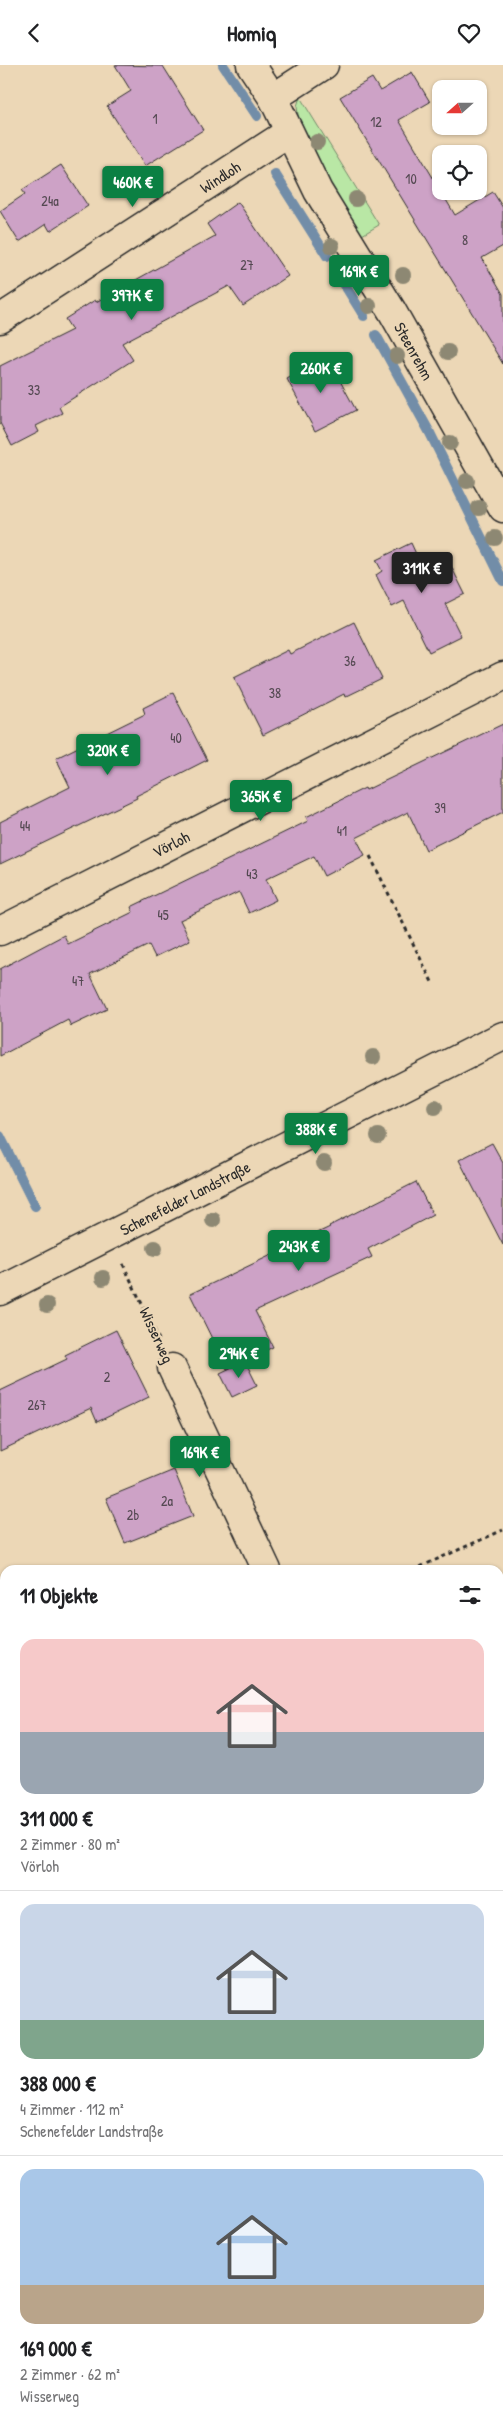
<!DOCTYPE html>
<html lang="de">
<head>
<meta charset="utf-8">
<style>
	body { margin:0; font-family:"Patrick Hand",sans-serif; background:#f6f6f6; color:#202124; height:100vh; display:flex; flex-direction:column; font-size:19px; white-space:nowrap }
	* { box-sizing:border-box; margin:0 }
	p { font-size:16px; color:#757577 }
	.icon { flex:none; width:28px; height:28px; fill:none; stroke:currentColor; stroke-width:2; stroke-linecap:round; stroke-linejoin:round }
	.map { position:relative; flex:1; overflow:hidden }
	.panel { position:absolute; left:0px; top:1500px; width:504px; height:866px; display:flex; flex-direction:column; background:#fff; border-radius:15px 15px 0 0; box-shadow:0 1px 4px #0004 }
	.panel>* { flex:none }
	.needle { width:32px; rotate:249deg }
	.controls { position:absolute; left:432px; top:15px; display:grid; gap:10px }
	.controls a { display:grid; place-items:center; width:55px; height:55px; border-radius:10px; background:#fff; box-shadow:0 1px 4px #0004; font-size:25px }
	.price { position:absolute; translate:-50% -42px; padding:0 11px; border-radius:5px; background:#0b8043; color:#fff; font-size:16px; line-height:32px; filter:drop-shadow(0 1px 2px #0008) }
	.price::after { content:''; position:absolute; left:50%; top:30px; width:15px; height:11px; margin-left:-8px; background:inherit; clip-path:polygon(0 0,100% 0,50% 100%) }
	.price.active { background:#222; color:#fff }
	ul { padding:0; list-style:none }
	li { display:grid; align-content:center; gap:10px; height:265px; padding:0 20px }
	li+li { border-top:1px solid #e0e0e0 }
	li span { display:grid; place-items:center; height:155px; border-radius:15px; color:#555 }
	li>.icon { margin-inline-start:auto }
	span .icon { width:90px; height:90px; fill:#fffc; stroke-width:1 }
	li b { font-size:21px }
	h2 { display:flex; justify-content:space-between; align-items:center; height:60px; padding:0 20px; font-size:21px }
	header { display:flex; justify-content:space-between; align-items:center; height:65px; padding:0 20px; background:#fff; font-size:22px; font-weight:700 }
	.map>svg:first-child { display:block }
	.green { fill:#b9e7a5; stroke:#728968 }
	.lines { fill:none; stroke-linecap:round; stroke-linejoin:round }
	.stream { stroke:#728da8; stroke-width:10 }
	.building { fill:#cda2c6; stroke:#2b2b2b }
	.minor-casing { stroke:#2b2b2b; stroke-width:31 }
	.secondary-casing { stroke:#2b2b2b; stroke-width:31 }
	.path { stroke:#2b2b2b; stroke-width:3; stroke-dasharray:4 4; stroke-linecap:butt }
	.minor { stroke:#ecd7b6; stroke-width:28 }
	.secondary { stroke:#ecd7b6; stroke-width:28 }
	.tree { fill:#8d8873 }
	.labels { text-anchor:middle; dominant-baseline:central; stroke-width:4.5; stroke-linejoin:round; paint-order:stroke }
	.number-label { font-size:14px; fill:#544952 }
	.street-label { font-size:16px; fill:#2b2b2b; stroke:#ecd7b6 }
</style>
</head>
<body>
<header><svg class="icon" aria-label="back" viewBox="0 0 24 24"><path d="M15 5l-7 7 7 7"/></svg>Homiq<svg class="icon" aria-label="heart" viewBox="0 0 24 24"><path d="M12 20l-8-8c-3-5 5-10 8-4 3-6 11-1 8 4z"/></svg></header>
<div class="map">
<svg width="503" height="2366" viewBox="0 0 503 2366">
	<rect width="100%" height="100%" fill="#ecd7b6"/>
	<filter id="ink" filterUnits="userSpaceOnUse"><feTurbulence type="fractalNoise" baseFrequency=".02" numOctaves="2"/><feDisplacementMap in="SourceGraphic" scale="10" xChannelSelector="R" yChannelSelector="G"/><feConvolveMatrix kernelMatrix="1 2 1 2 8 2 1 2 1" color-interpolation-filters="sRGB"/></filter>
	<g filter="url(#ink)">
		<path class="green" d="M300,32l79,128 -17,10 -33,-52 -30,-59 -2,-18z"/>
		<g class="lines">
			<g class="stream">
				<path d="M223,0l34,51"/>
				<path d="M275,109l52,82"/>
				<path d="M339,211l25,40"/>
				<path d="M376,270l54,98 73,148"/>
				<path d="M0,1071l35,70"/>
			</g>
		</g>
		<g class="building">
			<path d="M115,0l48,1 40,64 -58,36 -38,-60 24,-15z"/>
			<path d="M412,7l18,30 -31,18 56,95 38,-23 10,16v38l-21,12 21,36v70l-163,-267 32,-19 8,13z"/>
			<path d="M61,100l27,41 -38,25 -4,-7 -27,18 -19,-31 25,-17 -3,-4z"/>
			<path d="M238,137l50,74 -45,30 -14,-20 -107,57 11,17 -74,47 3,6 -26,13 3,6 -27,14 -12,-23v-57l72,-36 -7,-11 30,-19 1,2 119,-66 -8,-12z"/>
			<path d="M327,292l29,53 -41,21 -28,-52z"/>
			<path d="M411,478l15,33 24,-12 15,30 -20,10 16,32 -32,16 -25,-51 -12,6 -16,-32 6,-4 -6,-11z"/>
			<path d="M354,557l28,57 -37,18 -1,-3 -81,41 -29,-58 54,-27 2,4z"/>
			<path d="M173,628l34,67 -71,36 1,2 -137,66v-42l70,-35 -14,-29 89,-44 -2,-6z"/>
			<path d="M503,659v88l-77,38 -18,-38 -52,26 9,17 -41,21 -10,-20 -48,23 10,21 -27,13 -10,-21 -59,28 10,20 -35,17 -6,-12 -59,29 17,35 -36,17 -3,-6 -68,36v-87l64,-34 4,9 65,-32 -2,-5 177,-86 -2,-4 59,-29 1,2z"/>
			<path d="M492,1078l11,20v82l-44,-85z"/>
			<path d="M416,1117l17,33 -65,34 4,8 -117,54 18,36 -46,22 -37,-75 140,-67 -1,-1z"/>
			<path d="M116,1265l33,67 -52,25 -6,-14 -91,43v-60l67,-32 -2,-4z"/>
			<path d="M245,1296l12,24 -25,12 -12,-24z"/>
			<path d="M174,1405l19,46 -68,27 -19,-45z"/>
		</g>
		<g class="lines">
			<g class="minor-casing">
				<g id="minor">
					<path d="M251,0l22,33 45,93 74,120 111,197"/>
					<path d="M273,33l51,-33"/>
					<path d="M0,254l289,-187"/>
					<path d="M0,866l503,-255"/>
					<path d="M172,1303l95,202"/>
					<path d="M0,1723l5,-2"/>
					<path d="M499,1984l4,12"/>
					<path d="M499,2035l4,-1"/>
					<path d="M0,2184l5,-1"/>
					<path d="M0,2251l5,1"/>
				</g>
			</g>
			<g class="secondary-casing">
				<path id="secondary" d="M0,1226l503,-255"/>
			</g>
			<g class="path">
				<path d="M370,791l62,126"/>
				<path d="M123,1199l37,78"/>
				<path d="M413,1505l90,-40"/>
				<path d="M35,2366l1,-5"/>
			</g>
			<use href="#minor" class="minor"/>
			<use href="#secondary" class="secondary"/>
		</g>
		<g class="tree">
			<circle cx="317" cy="77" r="8"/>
			<circle cx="356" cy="134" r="8"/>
			<circle cx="332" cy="181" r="8"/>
			<circle cx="403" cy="210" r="8"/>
			<circle cx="350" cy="211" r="8"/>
			<circle cx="369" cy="241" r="8"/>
			<circle cx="448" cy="287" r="8"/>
			<circle cx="397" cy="291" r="8"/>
			<circle cx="450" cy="378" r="8"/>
			<circle cx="467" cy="416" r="8"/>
			<circle cx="479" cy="443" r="8"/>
			<circle cx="495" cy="473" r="8"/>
			<circle cx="373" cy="992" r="8"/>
			<circle cx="435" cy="1042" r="8"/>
			<circle cx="378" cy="1071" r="8"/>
			<circle cx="324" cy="1098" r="8"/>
			<circle cx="213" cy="1155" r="8"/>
			<circle cx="155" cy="1183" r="8"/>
			<circle cx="103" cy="1213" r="8"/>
			<circle cx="47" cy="1240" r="8"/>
		</g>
	</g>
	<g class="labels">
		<g class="number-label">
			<text x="155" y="53">1</text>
			<text x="376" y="56">12</text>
			<text x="411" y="113">10</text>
			<text x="50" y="135">24a</text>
			<text x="465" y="174">8</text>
			<text x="247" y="199">27</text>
			<text x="34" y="324">33</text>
			<text x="350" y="595">36</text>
			<text x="275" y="627">38</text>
			<text x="176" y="672">40</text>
			<text x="440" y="742">39</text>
			<text x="25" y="760">44</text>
			<text x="342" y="765">41</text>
			<text x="252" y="808">43</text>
			<text x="163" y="849">45</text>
			<text x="78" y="915">47</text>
			<text x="107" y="1311">2</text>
			<text x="37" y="1339">267</text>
			<text x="167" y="1435">2a</text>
			<text x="133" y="1449">2b</text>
		</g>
		<g class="street-label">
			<text transform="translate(220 112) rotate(-33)">Windloh</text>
			<text transform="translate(414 286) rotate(61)">Steenrehm</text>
			<text transform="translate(171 779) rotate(-27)">Vörloh</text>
			<text transform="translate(185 1133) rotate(-27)">Schenefelder Landstraße</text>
			<text transform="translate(157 1270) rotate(65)">Wisserweg</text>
		</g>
	</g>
</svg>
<div class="controls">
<a><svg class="needle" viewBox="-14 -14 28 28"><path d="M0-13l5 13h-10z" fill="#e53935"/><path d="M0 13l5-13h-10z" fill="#757577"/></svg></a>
<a><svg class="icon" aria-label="locate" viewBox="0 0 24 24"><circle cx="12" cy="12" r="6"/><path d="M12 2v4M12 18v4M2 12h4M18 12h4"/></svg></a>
</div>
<b class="price" style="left:133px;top:143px">460K €</b>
<b class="price" style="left:359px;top:232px">169K €</b>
<b class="price" style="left:132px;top:256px">397K €</b>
<b class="price" style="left:321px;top:329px">260K €</b>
<b class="price active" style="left:422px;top:529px">311K €</b>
<b class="price" style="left:108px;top:711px">320K €</b>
<b class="price" style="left:261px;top:757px">365K €</b>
<b class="price" style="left:316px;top:1090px">388K €</b>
<b class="price" style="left:299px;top:1207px">243K €</b>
<b class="price" style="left:239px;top:1314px">294K €</b>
<b class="price" style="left:200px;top:1413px">169K €</b>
<section class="panel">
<h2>11 Objekte<svg class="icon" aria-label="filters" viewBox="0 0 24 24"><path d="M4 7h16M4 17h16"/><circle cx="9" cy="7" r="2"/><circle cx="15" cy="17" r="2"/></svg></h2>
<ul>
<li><span style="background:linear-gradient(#f6c9c9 60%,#9aa5b1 0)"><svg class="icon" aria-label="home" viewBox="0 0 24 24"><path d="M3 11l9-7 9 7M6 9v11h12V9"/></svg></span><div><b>311 000 €</b><p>2 Zimmer · 80 m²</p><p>Vörloh</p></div></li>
<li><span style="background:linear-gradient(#c9d6e8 75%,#7fa58c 0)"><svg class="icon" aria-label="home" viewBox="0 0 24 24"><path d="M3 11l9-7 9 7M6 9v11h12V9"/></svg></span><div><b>388 000 €</b><p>4 Zimmer · 112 m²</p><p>Schenefelder Landstraße</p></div></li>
<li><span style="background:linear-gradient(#a9c7e8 75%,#b9a48a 0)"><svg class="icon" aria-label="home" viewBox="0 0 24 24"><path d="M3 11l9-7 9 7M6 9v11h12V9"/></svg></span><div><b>169 000 €</b><p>2 Zimmer · 62 m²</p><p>Wisserweg</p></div></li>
</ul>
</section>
</div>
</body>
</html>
